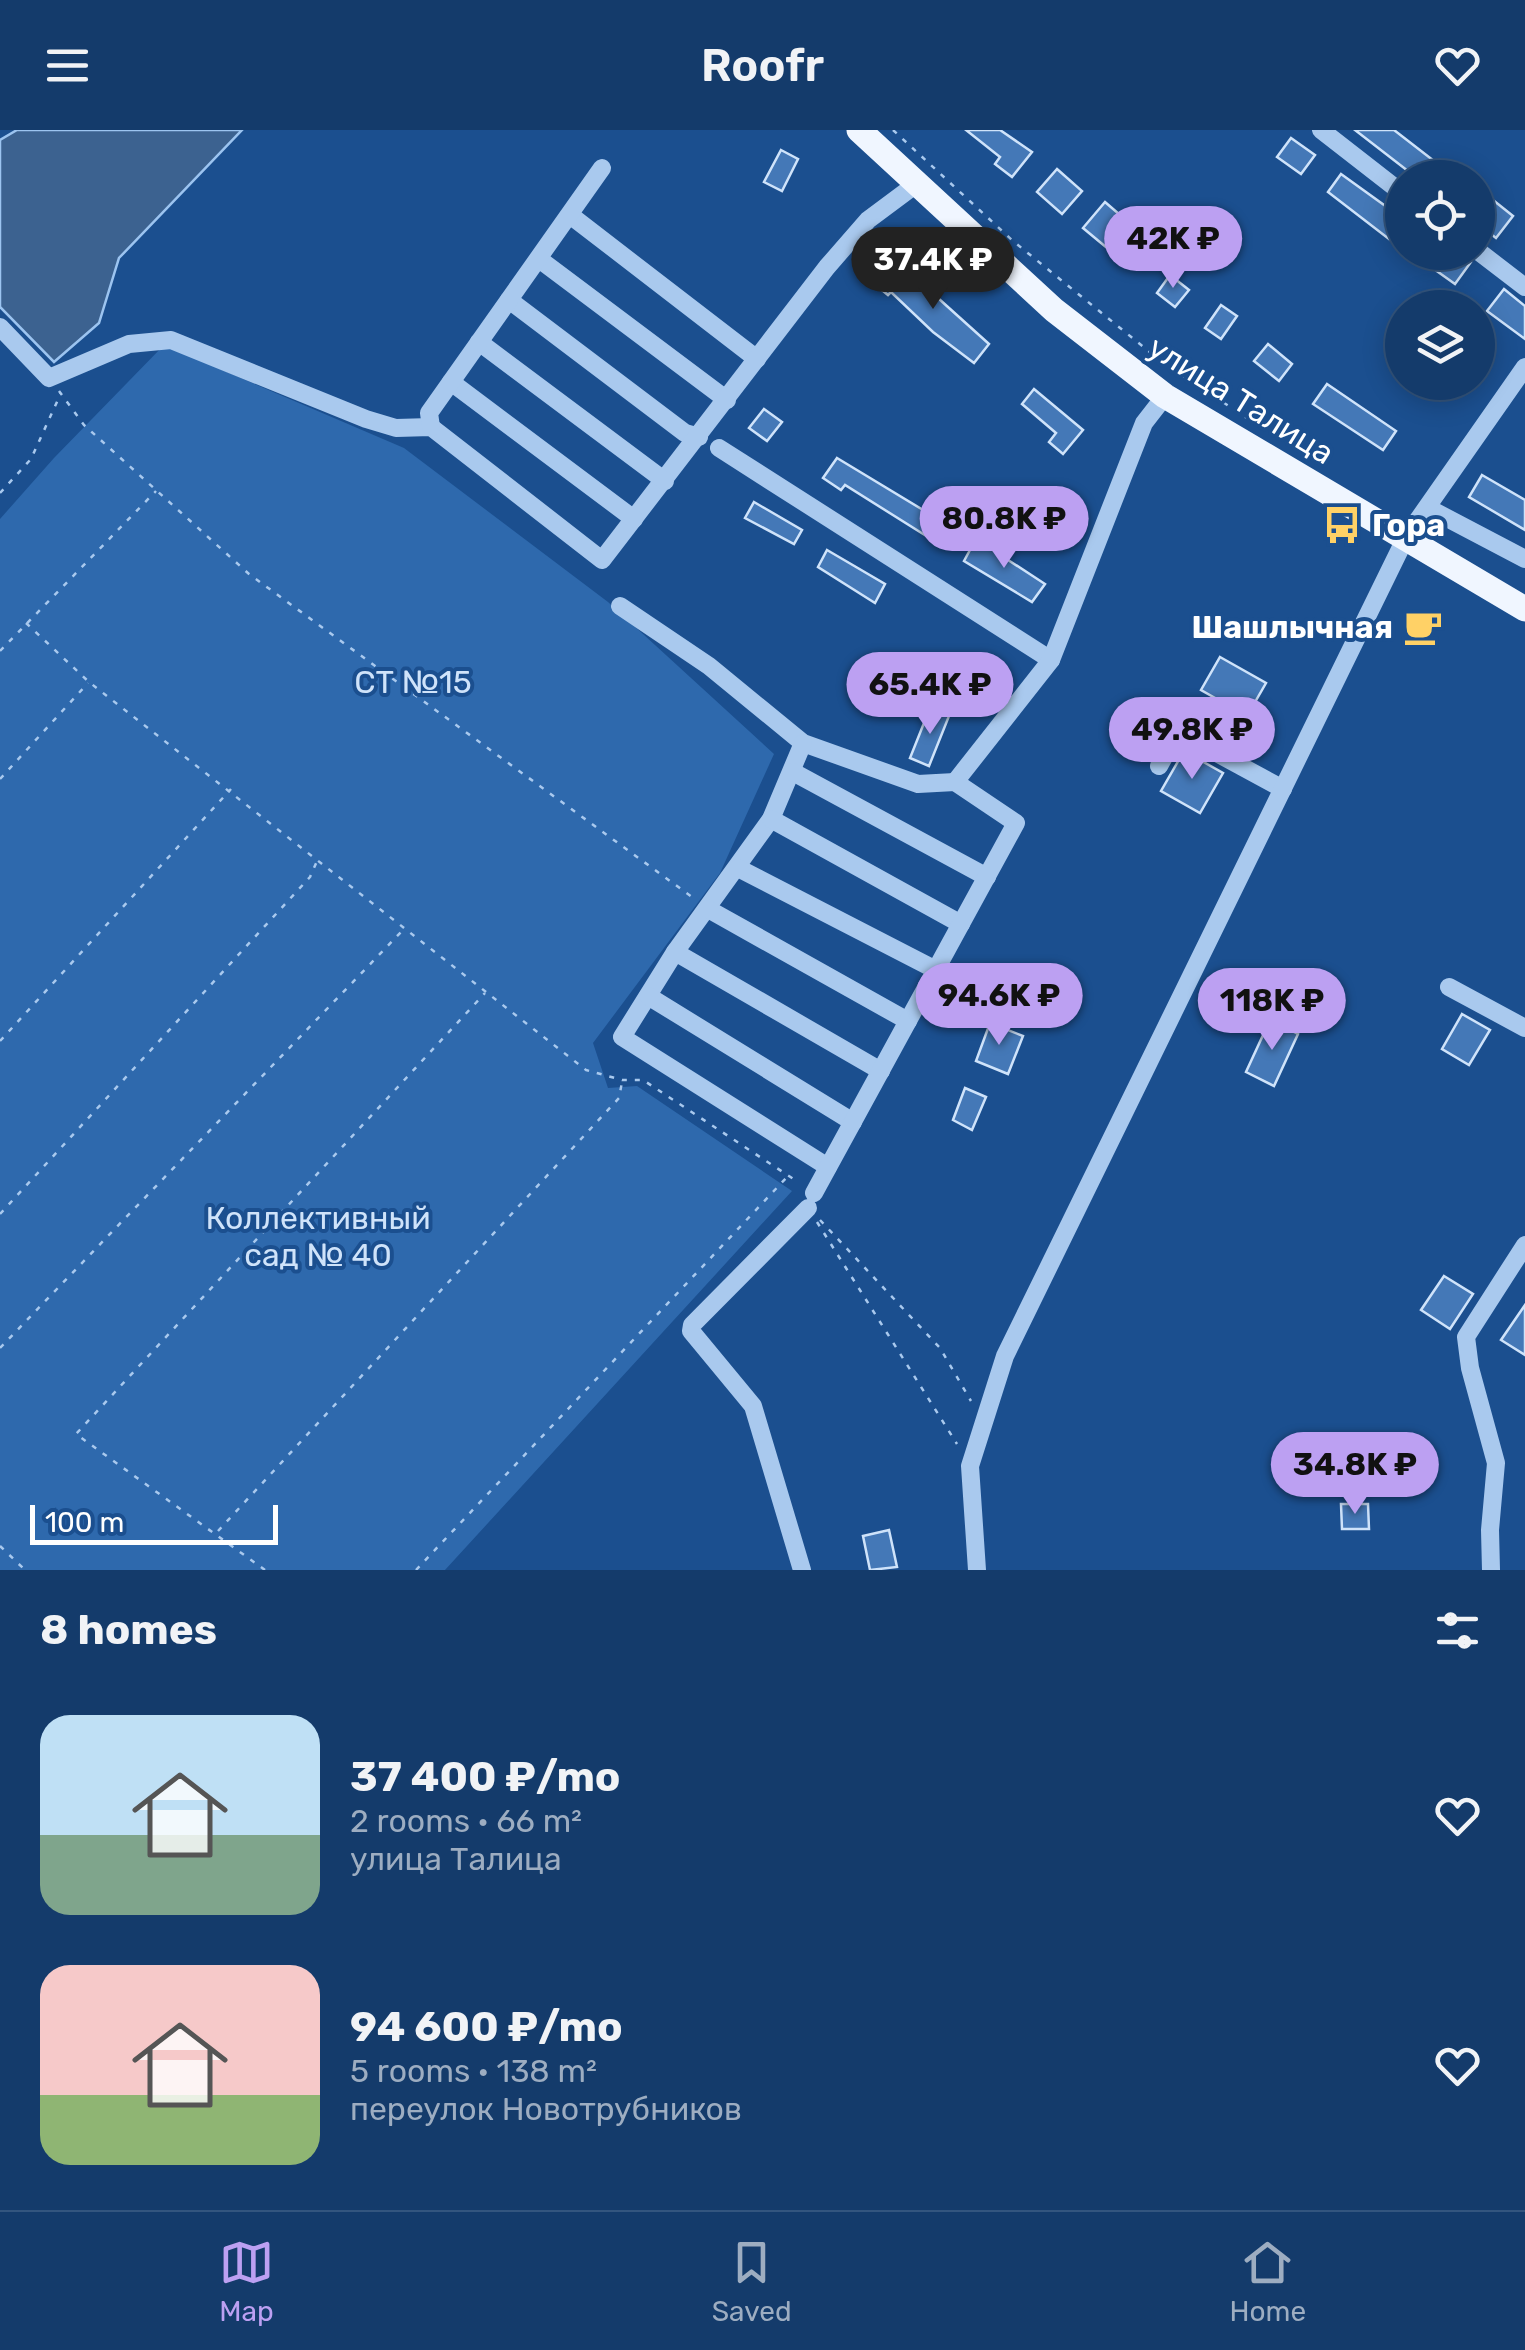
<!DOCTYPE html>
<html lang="en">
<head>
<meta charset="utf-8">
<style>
	body { margin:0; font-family:Rubik,sans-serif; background:#214673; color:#f1f3f6; height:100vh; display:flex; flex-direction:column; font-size:38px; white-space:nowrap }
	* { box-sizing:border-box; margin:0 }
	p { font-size:32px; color:#9dadc1 }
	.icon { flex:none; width:55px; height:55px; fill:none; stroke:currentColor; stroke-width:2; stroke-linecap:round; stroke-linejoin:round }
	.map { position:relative; height:1440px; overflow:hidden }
	.sheet { display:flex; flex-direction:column; background:#143b6b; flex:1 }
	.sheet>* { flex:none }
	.buttons { position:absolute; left:1385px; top:30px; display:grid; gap:20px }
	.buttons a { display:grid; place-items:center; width:110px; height:110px; border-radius:50%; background:#143b6b; box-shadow:0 5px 25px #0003,0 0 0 2px #33557e; font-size:50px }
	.scale { position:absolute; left:30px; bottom:25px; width:248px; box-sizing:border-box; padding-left:10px; border:5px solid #fff; border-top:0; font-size:28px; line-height:35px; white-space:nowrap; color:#fff; -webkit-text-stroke:8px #1b4f8f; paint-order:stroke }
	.price { position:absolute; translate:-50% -85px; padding:0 22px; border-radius:35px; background:#bca0f2; color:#111; font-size:32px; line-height:65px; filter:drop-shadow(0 2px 5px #0008) }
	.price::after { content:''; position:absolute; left:50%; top:60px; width:30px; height:22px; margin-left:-15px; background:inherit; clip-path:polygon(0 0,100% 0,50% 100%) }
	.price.active { background:#222; color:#fff }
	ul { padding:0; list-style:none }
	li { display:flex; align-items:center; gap:30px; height:250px; padding:0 40px }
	li span { display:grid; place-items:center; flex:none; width:280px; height:200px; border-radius:30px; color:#555 }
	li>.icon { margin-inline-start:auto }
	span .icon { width:120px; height:120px; fill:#fffc; stroke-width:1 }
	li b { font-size:42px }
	h2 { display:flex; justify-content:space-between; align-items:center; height:120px; padding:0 40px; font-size:42px }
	header { display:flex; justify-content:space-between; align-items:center; height:130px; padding:0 40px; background:#143b6b; font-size:45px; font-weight:600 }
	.tabs { display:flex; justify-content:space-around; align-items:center; height:140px; border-top:2px solid #33557e; background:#143b6b; font-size:28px; color:#9dadc1 }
	.tabs a { display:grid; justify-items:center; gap:5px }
	.tabs .active { color:#bca0f2 }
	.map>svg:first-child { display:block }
	.green { fill:#2e69ad }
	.water { fill:#3c6290; stroke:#9cc4f0; stroke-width:2.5 }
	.building { fill:#4478b7; stroke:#cfe3fa; stroke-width:2.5 }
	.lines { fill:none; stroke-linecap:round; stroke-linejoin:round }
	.path { stroke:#a9c9ee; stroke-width:2.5; stroke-dasharray:5 8; stroke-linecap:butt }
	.minor { stroke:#a9c9ee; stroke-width:18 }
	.major { stroke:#f0f6ff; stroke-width:25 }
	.labels { text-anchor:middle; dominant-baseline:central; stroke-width:8; stroke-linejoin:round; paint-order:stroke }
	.street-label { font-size:32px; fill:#fff; stroke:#1b4f8f }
	.poi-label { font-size:32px; font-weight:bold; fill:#fff; stroke:#1b4f8f; text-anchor:start }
	.park-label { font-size:32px; fill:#cfe3fa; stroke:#1b4f8f }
</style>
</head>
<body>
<header><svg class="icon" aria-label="menu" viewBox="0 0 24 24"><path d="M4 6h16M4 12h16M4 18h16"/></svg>Roofr<svg class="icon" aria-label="heart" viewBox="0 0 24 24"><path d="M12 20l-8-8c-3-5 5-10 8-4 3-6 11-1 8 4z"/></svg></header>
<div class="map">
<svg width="1525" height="1440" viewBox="0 0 1525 1440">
	<rect width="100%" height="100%" fill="#1b4f8f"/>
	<path class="green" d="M164,215l240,103 204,154 166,152 -54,119 -127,170 15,45 29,-2 155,105 -347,379h-445v-1051l54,-61z"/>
	<path class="water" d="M17,0h225l-123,128 -20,65 -45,39 -54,-55v-167z"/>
	<g class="building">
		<path d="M966,0h34l32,22 -20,25 -17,-13 5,-7z"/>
		<path d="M1355,0h39l62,48h-39z"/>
		<path d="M1291,8l24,17 -14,19 -24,-17z"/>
		<path d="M781,20l17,9 -16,32 -18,-9z"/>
		<path d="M1057,39l25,22 -20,23 -25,-22z"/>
		<path d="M1341,44l61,44v31l-74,-57z"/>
		<path d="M1493,70l20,16 -17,22 -18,-14z"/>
		<path d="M1105,72l22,19 -7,9 18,14 -14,18 -41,-34z"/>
		<path d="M1410,122h51l10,10 -16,22z"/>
		<path d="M898,132l91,82 -15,19 -41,-31 -42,-40 -3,3 -11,-9z"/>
		<path d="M1170,145l19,15 -14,17 -18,-14z"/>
		<path d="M1504,159l21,17v33l-38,-28z"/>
		<path d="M1221,175l16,11 -16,23 -16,-11z"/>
		<path d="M1268,214l24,20 -13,17 -25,-20z"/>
		<path d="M1327,254l69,47 -13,19 -70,-46z"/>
		<path d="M1034,259l49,41 -20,24 -14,-12 7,-9 -34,-29z"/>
		<path d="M764,279l18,13 -15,19 -18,-13z"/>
		<path d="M837,328l101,61 -10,18 -83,-52 -4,5 -18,-12z"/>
		<path d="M1482,345l43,25v30l-56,-33z"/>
		<path d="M754,372l48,28 -8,14 -49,-26z"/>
		<path d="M976,409l69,45 -13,18 -68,-41z"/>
		<path d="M827,420l58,34 -10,19 -57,-36z"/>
		<path d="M1220,527l46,26 -19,33 -46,-26z"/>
		<path d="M930,578l19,8 -20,50 -19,-8z"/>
		<path d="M1184,621l39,22 -23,40 -39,-22z"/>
		<path d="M1462,884l28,16 -21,35 -27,-16z"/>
		<path d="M1270,890l28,14 -24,52 -28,-14z"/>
		<path d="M990,893l33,13 -15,38 -32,-13z"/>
		<path d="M965,958l21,9 -14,33 -19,-10z"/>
		<path d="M1444,1146l29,18 -23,35 -29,-19z"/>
		<path d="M1525,1175v50l-24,-15z"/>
		<path d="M1341,1374h27l1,25h-27z"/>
		<path d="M889,1400l8,37 -27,3 -7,-34z"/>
	</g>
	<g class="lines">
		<g class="path">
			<path d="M893,0l120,111 149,121 94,62"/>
			<path d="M59,261l25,34 165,149 443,323"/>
			<path d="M0,363l31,-34 30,-66"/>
			<path d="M26,493l63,59 497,388 36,10h21l155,102"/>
			<path d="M0,521l156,-160"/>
			<path d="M0,649l88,-96"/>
			<path d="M0,911l231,-252"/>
			<path d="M0,1084l310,-337 7,-16"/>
			<path d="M820,1090l120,128 31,53"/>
			<path d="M817,1092l140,222"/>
			<path d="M0,1218l404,-419"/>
			<path d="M218,1401l401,-433 3,-16"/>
			<path d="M0,1416l25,24"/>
			<path d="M265,1440l-189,-136 409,-441"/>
			<path d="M416,1440l372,-394"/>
		</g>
		<g class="minor">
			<path d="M1321,0l81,63"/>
			<path d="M570,85l187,144"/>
			<path d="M1478,121l47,36"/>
			<path d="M539,129l188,141"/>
			<path d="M509,170l176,133 14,4"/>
			<path d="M0,197l49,51 80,-34 42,-4 195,79 30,9 35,-1 171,133 225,-293 41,-47 47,-35"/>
			<path d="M479,212l186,139"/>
			<path d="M451,252l183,137"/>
			<path d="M431,297l-2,-14 173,-245"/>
			<path d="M719,318l332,212"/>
			<path d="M1428,378l97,51"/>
			<path d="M620,476l89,60 94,77 115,41 37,-2"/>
			<path d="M803,613l-32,76 -96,133 -53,85 206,130"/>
			<path d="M1159,636l19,-34 105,57"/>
			<path d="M793,642l194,105"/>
			<path d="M771,689l190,105"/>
			<path d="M738,738l198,102"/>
			<path d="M708,779l200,112"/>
			<path d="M675,822l206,119"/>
			<path d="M1449,857l76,41"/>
			<path d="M648,866l205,126"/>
			<path d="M814,1063l202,-370 -61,-41 96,-122 93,-237 21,-27"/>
			<path d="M802,1440l-49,-164 -62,-75 1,-6 116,-117"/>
			<path d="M977,1440l-7,-104 35,-110 401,-819 119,-170"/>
			<path d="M1491,1440l-1,-40 6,-67 -26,-95 -4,-31 59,-92"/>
		</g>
		<path class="major" d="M859,0l195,180 111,86 360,213"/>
	</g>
	<defs>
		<g id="bus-bare" transform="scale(3)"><path d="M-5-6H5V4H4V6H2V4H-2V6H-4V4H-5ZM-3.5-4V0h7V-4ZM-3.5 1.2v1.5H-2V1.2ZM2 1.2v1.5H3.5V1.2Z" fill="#ffd166" stroke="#1b4f8f" stroke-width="2.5" paint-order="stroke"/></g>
		<g id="cafe-bare" transform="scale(3)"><path d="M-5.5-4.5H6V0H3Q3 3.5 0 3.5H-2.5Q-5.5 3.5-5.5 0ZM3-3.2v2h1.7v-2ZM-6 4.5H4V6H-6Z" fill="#ffd166" stroke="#1b4f8f" stroke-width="2.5" paint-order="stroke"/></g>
	</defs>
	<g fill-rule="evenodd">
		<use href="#bus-bare" x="1342" y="395"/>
		<use href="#cafe-bare" x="1423" y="497"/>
	</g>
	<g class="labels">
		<g class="street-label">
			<text transform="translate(1241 270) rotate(32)">улица Талица</text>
		</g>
		<g class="poi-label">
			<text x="1372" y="395">Гора</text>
			<text x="1393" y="497" text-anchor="end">Шашлычная</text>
		</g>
		<g class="park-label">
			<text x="413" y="552">СТ №15</text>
			<text x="318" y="1088">Коллективный<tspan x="318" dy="37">сад № 40</tspan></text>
		</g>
	</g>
</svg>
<div class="buttons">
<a><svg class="icon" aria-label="locate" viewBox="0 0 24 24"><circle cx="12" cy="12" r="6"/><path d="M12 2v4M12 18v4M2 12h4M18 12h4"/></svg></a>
<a><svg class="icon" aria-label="layers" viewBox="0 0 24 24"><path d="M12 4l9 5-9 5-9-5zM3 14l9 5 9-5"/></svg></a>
</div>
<div class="scale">100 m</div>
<b class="price" style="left:1173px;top:161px">42K ₽</b>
<b class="price active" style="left:933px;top:182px">37.4K ₽</b>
<b class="price" style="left:1004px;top:441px">80.8K ₽</b>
<b class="price" style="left:930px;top:607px">65.4K ₽</b>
<b class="price" style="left:1192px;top:652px">49.8K ₽</b>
<b class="price" style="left:999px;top:918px">94.6K ₽</b>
<b class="price" style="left:1272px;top:923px">118K ₽</b>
<b class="price" style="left:1355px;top:1387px">34.8K ₽</b>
</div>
<section class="sheet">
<h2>8 homes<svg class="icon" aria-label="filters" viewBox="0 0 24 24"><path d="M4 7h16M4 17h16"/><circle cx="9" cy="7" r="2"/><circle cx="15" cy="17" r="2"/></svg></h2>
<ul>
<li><span style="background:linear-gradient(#bfe0f5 60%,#7fa58c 0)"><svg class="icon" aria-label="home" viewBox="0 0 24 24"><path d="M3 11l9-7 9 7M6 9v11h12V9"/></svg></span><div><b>37 400 ₽/mo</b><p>2 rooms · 66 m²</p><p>улица Талица</p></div><svg class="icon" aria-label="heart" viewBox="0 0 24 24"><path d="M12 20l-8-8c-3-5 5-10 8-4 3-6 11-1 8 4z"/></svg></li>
<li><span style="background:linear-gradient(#f6c9c9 65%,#8fb573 0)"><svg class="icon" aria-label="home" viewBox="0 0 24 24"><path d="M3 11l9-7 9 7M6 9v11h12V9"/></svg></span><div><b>94 600 ₽/mo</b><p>5 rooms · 138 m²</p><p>переулок Новотрубников</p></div><svg class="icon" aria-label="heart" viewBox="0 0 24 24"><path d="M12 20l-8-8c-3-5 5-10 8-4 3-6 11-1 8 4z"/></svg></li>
</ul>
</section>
<nav class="tabs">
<a class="active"><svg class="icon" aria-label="map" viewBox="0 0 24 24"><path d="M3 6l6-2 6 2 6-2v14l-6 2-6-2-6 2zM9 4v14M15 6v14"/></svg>Map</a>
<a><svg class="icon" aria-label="saved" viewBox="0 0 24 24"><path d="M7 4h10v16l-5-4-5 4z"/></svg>Saved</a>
<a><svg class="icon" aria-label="home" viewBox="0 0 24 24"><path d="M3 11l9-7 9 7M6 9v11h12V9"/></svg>Home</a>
</nav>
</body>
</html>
